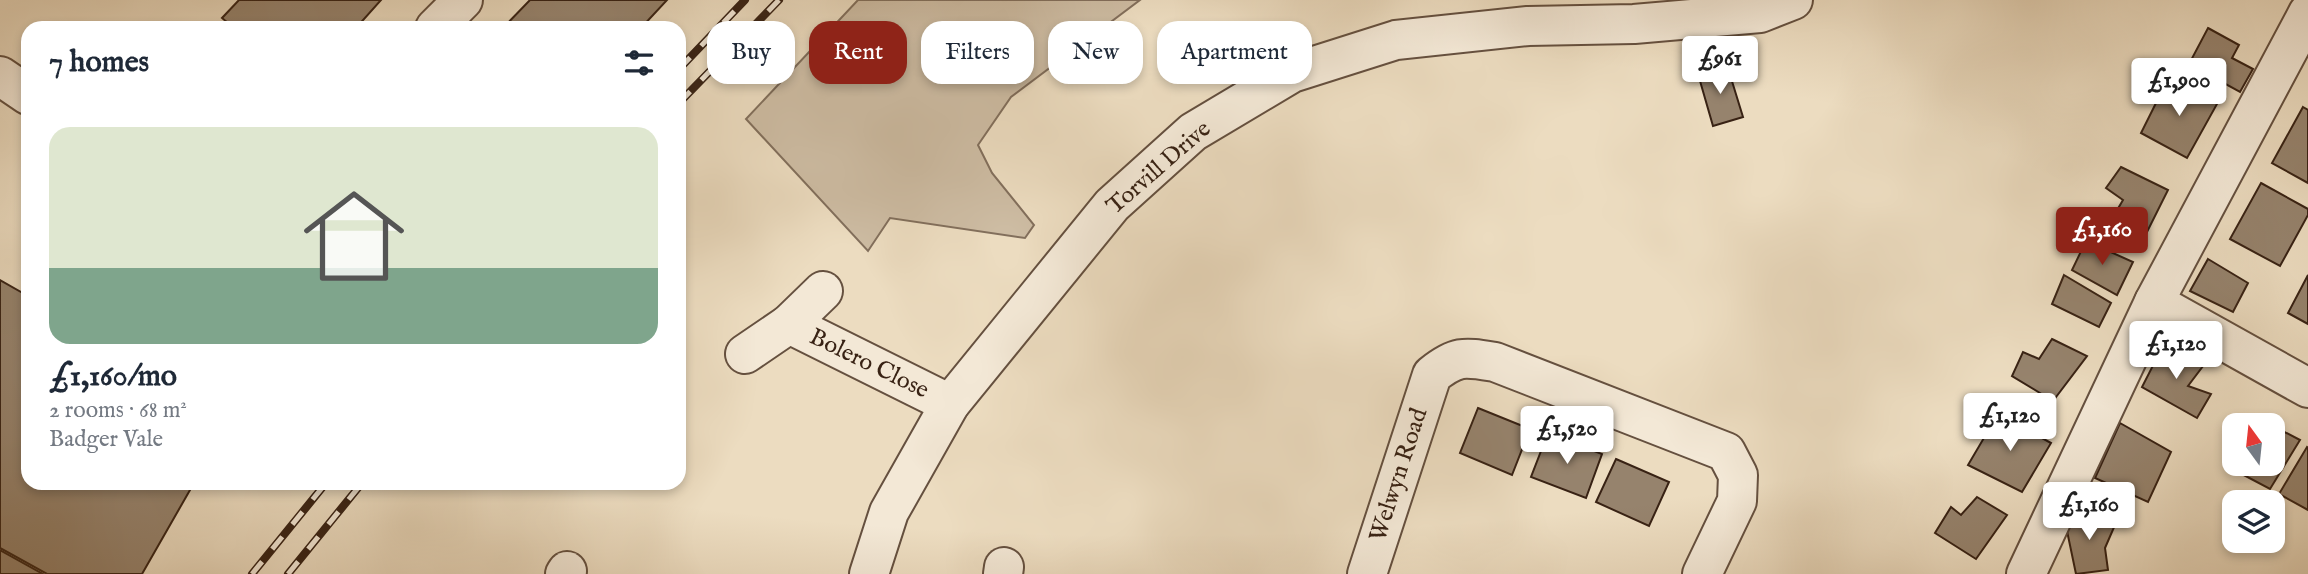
<!DOCTYPE html>
<html lang="en">
<head>
<meta charset="utf-8">
<style>
	body { margin:0; font-family:"IM FELL English",serif; background:#f2f2f3; color:#1f2937; height:100vh; display:flex; flex-direction:column; font-size:26px; white-space:nowrap }
	* { box-sizing:border-box; margin:0 }
	p { font-size:23px; color:#747a83 }
	.icon { flex:none; width:38px; height:38px; fill:none; stroke:currentColor; stroke-width:2; stroke-linecap:round; stroke-linejoin:round }
	.map { position:relative; flex:1; overflow:hidden }
	.drawer { position:absolute; left:21px; top:21px; width:665px; height:469px; display:flex; flex-direction:column; background:#fff; border-radius:21px; box-shadow:0 4px 10px #0003 }
	.drawer>* { flex:none }
	.top-card { position:absolute; left:707px; top:21px; width:665px; height:63px; display:flex; gap:14px }
	.needle { width:46px; rotate:345deg }
	.fabs { position:absolute; left:2222px; top:413px; display:grid; gap:14px }
	.fabs a { display:grid; place-items:center; width:63px; height:63px; border-radius:14px; background:#fff; box-shadow:0 4px 10px #0003; font-size:35px }
	.price { position:absolute; translate:-50% -60px; padding:0 16px; border-radius:7px; background:#fff; color:#222; font-size:23px; line-height:46px; filter:drop-shadow(0 2px 4px #0008) }
	.price::after { content:''; position:absolute; left:50%; top:42px; width:21px; height:16px; margin-left:-10px; background:inherit; clip-path:polygon(0 0,100% 0,50% 100%) }
	.price.active { background:#8f2418; color:#fff }
	ul { padding:0; list-style:none }
	li { display:grid; align-content:center; gap:14px; height:371px; padding:0 28px }
	li+li { border-top:2px solid #e0e1e3 }
	li span { display:grid; place-items:center; height:217px; border-radius:21px; color:#555 }
	li>.icon { margin-inline-start:auto }
	span .icon { width:126px; height:126px; fill:#fffc; stroke-width:1 }
	li b { font-size:30px }
	h2 { display:flex; justify-content:space-between; align-items:center; height:84px; padding:0 28px; font-size:30px }
	.pill { padding:0 24px; border-radius:21px; background:#fff; box-shadow:0 4px 10px #0003; font-size:24px; line-height:63px }
	.pill.active { background:#8f2418; color:#fff }
	.map>svg:first-child { display:block }
	.green { fill:#cdbca3; stroke:#826f5c; stroke-width:2 }
	.building { fill:#96836d; stroke:#382214; stroke-width:2 }
	.lines { fill:none; stroke-linecap:round; stroke-linejoin:round }
	.minor-casing { stroke:#65503f; stroke-width:42 }
	.minor { stroke:#f3e8d6; stroke-width:38 }
	.rail-casing { stroke:#382214; stroke-width:8 }
	.rail { stroke:#f3e8d6; stroke-width:5; stroke-dasharray:16; stroke-linecap:butt }
	.labels { text-anchor:middle; dominant-baseline:central; stroke-width:5; stroke-linejoin:round; paint-order:stroke }
	.street-label { font-size:24px; fill:#382214; stroke:#f3e8d6 }
</style>
</head>
<body>
<div class="map">
<svg width="2308" height="574" viewBox="0 0 2308 574">
	<rect width="100%" height="100%" fill="#ecdcc0"/>
	<filter id="stains"><feTurbulence type="fractalNoise" baseFrequency=".00286" numOctaves="4"/><feColorMatrix values="0 0 0 0 .2 0 0 0 0 .09 0 0 0 0 .02 0 0 0 .5 -.17"/></filter>
	<radialGradient id="worn" r=".72"><stop offset=".6" stop-color="#630" stop-opacity="0"/><stop offset="1" stop-color="#630" stop-opacity=".3"/></radialGradient>
	<path class="green" d="M858,0h282l-129,97 -33,48 14,28 42,52 -9,13 -135,-20 -22,33 -122,-132z"/>
	<g class="building">
		<path d="M239,0h142l-25,28h-122l-12,-10z"/>
		<path d="M530,0h137l-26,28h-138z"/>
		<path d="M2208,28l31,17 -7,13 21,11 -13,23 -51,-28z"/>
		<path d="M1727,65l16,52 -30,9 -15,-52z"/>
		<path d="M2169,77l48,27 -30,54 -46,-25z"/>
		<path d="M2303,107l5,3v73l-36,-20z"/>
		<path d="M2121,167l47,23 -24,48 -34,-16 13,-22 -17,-12z"/>
		<path d="M2261,183l47,26v6l-28,51 -50,-27z"/>
		<path d="M2086,241l47,21 -16,33 -45,-25z"/>
		<path d="M2208,259l40,24 -15,29 -43,-21z"/>
		<path d="M2064,275l47,28 -12,24 -47,-23z"/>
		<path d="M2308,275v49l-20,-11z"/>
		<path d="M0,280l28,16v187h166l-52,91h-95l-47,-26z"/>
		<path d="M2052,339l35,17 -34,45 -41,-25 11,-24 16,7z"/>
		<path d="M2164,344l39,22 -15,20 23,8 -14,24 -55,-31z"/>
		<path d="M1478,408l52,21 -18,46 -52,-22z"/>
		<path d="M1998,414l53,29 -29,49 -54,-27z"/>
		<path d="M2120,423l51,29 -23,50 -53,-24z"/>
		<path d="M2273,426l27,14 -30,49 -32,-17 5,-8h30z"/>
		<path d="M1548,433l54,21 -16,44 -55,-21z"/>
		<path d="M2307,447l1,1v62l-29,-16z"/>
		<path d="M1616,459l53,23 -20,44 -53,-24z"/>
		<path d="M1977,497l30,18 -31,44 -41,-26 16,-26 10,8z"/>
		<path d="M2080,507l35,18 -10,23 3,22 -32,4 -9,-43z"/>
		<path d="M0,550l43,24h-43z"/>
	</g>
	<g class="lines">
		<g class="minor-casing">
			<g id="minor">
				<path d="M435,28l28,-28"/>
				<path d="M0,76l28,19"/>
				<path d="M2154,302l154,86"/>
				<path d="M789,324l34,-33"/>
				<path d="M745,354l44,-30 161,80"/>
				<path d="M565,574l2,-3"/>
				<path d="M869,574l20,-62 61,-108 162,-199 81,-73 99,-59 104,-33 132,-14 106,-2 126,-11 33,-13"/>
				<path d="M1003,574l1,-7"/>
				<path d="M1367,574l65,-199c25,-20 32,-18 63,-13l231,90 12,23 -1,26 -35,73"/>
				<path d="M2026,574l128,-272 154,-289"/>
			</g>
		</g>
		<use href="#minor" class="minor"/>
		<g class="rail-casing">
			<g id="rail">
				<path d="M679,69l66,-69"/>
				<path d="M679,103l100,-103"/>
				<path d="M252,574l74,-91"/>
				<path d="M288,574l74,-91"/>
			</g>
		</g>
		<use href="#rail" class="rail"/>
	</g>
	<g class="labels">
		<g class="street-label">
			<text transform="translate(1159 168) rotate(-41)">Torvill Drive</text>
			<text transform="translate(869 364) rotate(26)">Bolero Close</text>
			<text transform="translate(1399 475) rotate(-72)">Welwyn Road</text>
		</g>
	</g>
	<rect width="100%" height="100%" filter="url(#stains)"/>
	<rect width="100%" height="100%" fill="url(#worn)"/>
</svg>
<div class="fabs">
<a><svg class="needle" viewBox="-14 -14 28 28"><path d="M0-13l5 13h-10z" fill="#e53935"/><path d="M0 13l5-13h-10z" fill="#747a83"/></svg></a>
<a><svg class="icon" aria-label="layers" viewBox="0 0 24 24"><path d="M12 4l9 5-9 5-9-5zM3 14l9 5 9-5"/></svg></a>
</div>
<b class="price" style="left:1720px;top:96px">£961</b>
<b class="price" style="left:2179px;top:118px">£1,900</b>
<b class="price active" style="left:2102px;top:267px">£1,160</b>
<b class="price" style="left:2176px;top:381px">£1,120</b>
<b class="price" style="left:2010px;top:453px">£1,120</b>
<b class="price" style="left:1567px;top:466px">£1,520</b>
<b class="price" style="left:2089px;top:542px">£1,160</b>
<div class="top-card">
<a class="pill">Buy</a>
<a class="pill active">Rent</a>
<a class="pill">Filters</a>
<a class="pill">New</a>
<a class="pill">Apartment</a>
</div>
<section class="drawer">
<h2>7 homes<svg class="icon" aria-label="filters" viewBox="0 0 24 24"><path d="M4 7h16M4 17h16"/><circle cx="9" cy="7" r="2"/><circle cx="15" cy="17" r="2"/></svg></h2>
<ul>
<li><span style="background:linear-gradient(#dfe7d0 65%,#7fa58c 0)"><svg class="icon" aria-label="home" viewBox="0 0 24 24"><path d="M3 11l9-7 9 7M6 9v11h12V9"/></svg></span><div><b>£1,160/mo</b><p>2 rooms · 68 m²</p><p>Badger Vale</p></div></li>
</ul>
</section>
</div>
</body>
</html>
